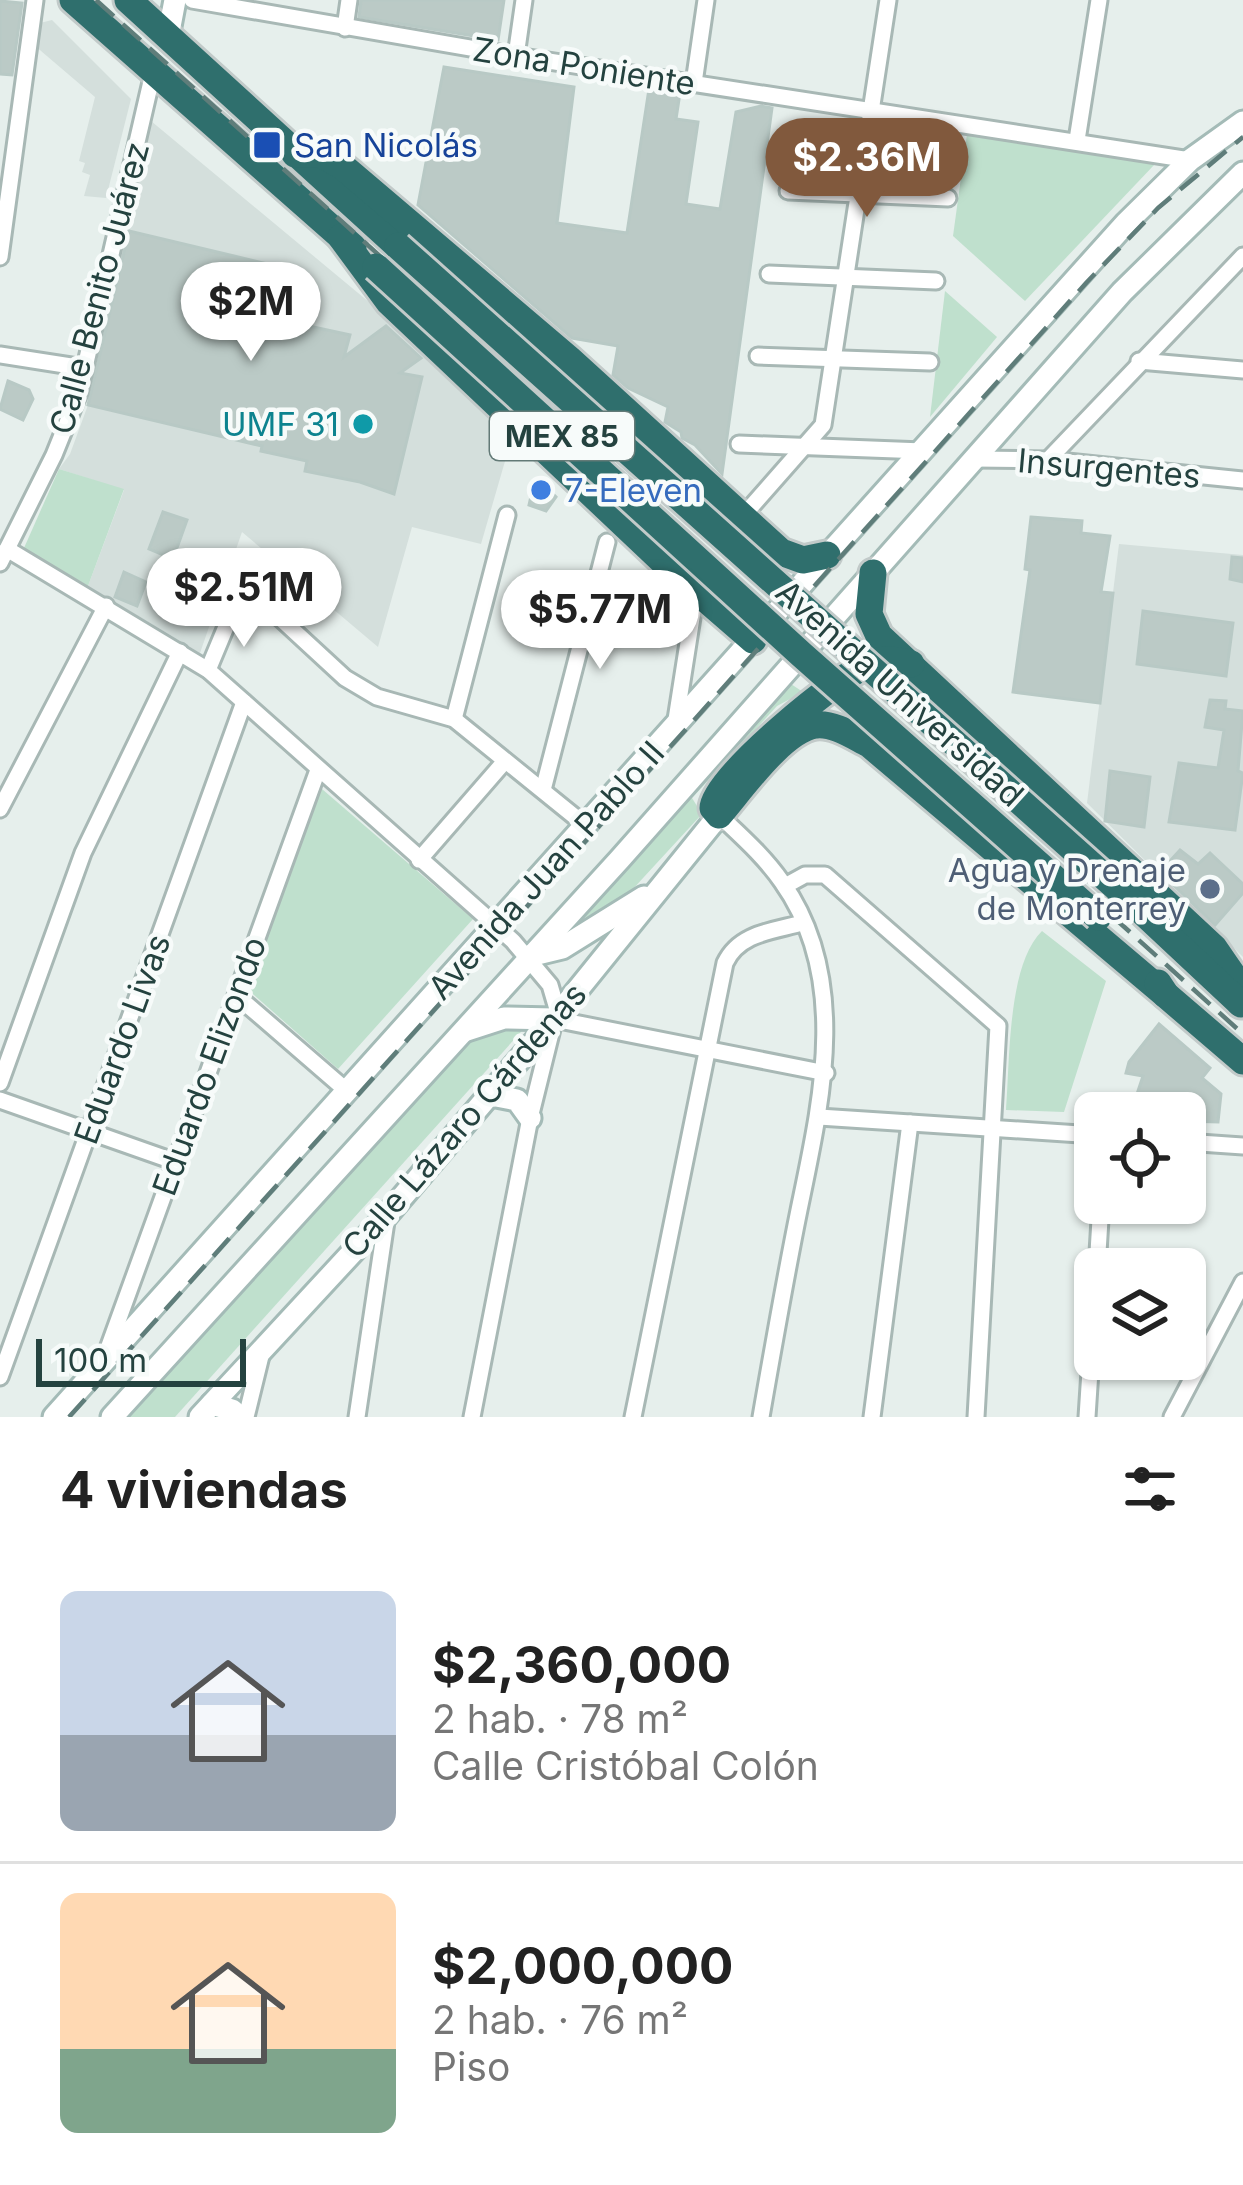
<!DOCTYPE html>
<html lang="es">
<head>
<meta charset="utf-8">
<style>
	body { margin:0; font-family:Inter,sans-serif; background:#f2f2f2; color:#222; height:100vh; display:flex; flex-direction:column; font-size:45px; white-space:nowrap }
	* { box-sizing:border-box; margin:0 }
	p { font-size:39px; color:#767676 }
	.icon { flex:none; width:66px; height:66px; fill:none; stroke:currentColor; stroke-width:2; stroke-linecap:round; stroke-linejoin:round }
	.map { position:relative; height:1417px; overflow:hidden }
	.drawer { display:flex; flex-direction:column; background:#fff; flex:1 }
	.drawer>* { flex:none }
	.buttons { position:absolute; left:1074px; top:1092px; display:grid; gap:24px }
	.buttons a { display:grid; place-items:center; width:132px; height:132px; border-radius:18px; background:#fff; box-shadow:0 3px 9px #0004; font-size:60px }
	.scale { position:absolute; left:36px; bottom:30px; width:210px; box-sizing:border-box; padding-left:12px; border:6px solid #24423f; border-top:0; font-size:33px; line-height:42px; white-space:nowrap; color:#24423f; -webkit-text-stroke:9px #f7fbfa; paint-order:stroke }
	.price { position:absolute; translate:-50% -102px; padding:0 27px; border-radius:42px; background:#fff; color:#222; font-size:39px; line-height:78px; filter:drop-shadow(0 3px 6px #0008) }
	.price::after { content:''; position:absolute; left:50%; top:72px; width:36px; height:27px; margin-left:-18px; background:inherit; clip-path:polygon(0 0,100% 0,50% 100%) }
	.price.current { background:#81593d; color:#fff }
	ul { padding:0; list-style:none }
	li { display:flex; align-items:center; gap:36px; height:300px; padding:0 60px }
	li+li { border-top:3px solid #e0e0e0 }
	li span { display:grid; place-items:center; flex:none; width:336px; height:240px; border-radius:18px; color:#555 }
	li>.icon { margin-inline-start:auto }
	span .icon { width:144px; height:144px; fill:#fffc; stroke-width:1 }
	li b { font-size:51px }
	h2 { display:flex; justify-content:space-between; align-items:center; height:144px; padding:0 60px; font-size:51px }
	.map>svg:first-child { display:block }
	.built { fill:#d4dfdc }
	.green { fill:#bfe0cd }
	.building { fill:#bbcac6; stroke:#b8c9c5; stroke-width:3 }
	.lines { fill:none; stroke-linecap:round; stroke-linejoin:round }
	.street-casing { stroke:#a8b8b5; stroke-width:21 }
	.secondary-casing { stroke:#a4bbb7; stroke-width:27 }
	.highway-casing { stroke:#c2cac9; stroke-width:33 }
	.street { stroke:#fff; stroke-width:15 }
	.secondary { stroke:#fff; stroke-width:21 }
	.highway { stroke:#2f6f6d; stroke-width:27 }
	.rail { stroke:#5f7d7a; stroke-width:4.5; stroke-dasharray:24 12; stroke-linecap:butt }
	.highway-bridge-casing { stroke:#c2cac9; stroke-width:33; stroke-linecap:butt }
	.highway-bridge { stroke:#2f6f6d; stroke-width:27 }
	.transit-dot { fill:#1a4fb4; stroke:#f7fbfa; stroke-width:4.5 }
	.culture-dot { fill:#0f9aa8; stroke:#f7fbfa; stroke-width:4.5 }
	.shop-dot { fill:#3f7fe0; stroke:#f7fbfa; stroke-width:4.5 }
	.service-dot { fill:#5c6f8a; stroke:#f7fbfa; stroke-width:4.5 }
	.labels { text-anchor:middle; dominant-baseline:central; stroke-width:9; stroke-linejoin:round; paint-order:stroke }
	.shield { fill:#f7fbfa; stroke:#637a77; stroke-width:3 }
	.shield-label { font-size:30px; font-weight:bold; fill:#24423f }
	.street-label { font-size:33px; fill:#24423f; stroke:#f7fbfa }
	.transit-label { font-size:33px; fill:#164399; stroke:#f7fbfa; text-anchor:start }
	.culture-label { font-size:33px; fill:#0d838f; stroke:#f7fbfa; text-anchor:end }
	.shop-label { font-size:33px; fill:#366cbe; stroke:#f7fbfa; text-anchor:start }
	.service-label { font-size:33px; fill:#4e5e75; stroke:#f7fbfa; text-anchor:end }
</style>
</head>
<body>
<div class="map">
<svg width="1243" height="1417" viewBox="0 0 1243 1417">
	<rect width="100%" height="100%" fill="#e6efec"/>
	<g class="built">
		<path d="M52,20l79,79 -25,99 -22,-2 6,-21 -8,-3 3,-9 -6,-2 16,-64 -61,-52 2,-21z"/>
		<path d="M151,121l236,196 85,81 38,46 -29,100 -69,-17 -34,120 -136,-115 -42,121 -112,-67 36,-96 -65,-21 11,-15 18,-49z"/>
		<path d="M1119,544l124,11v402l-156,-154z"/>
	</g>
	<g class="green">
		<path d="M967,134l188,30 -130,137 -72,-65z"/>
		<path d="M945,291l52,46 -67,80z"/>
		<path d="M59,469l65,20 -36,97 -64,-38z"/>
		<path d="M782,678l21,14 -26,14 -85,92 10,16 -70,76 -74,44z"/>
		<path d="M315,783l158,136 -135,150 -93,-82z"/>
		<path d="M1042,931l64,50 -42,131 -58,-2c4,-47 1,-145 36,-179z"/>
		<path d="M486,1022l43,1 -354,394h-51z"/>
	</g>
	<g class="building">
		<path d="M361,0h143l-6,40 -139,-23z"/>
		<path d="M0,1l22,2 -10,72 -12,-1z"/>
		<path d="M444,67l130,20 -17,136 70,10 22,-144 31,4 -4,26 22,3 -12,82 34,5 16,-97 25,-6 11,2 -50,366 -27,-29 -13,-7 -1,-6 -16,-10 3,-15 -40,-19 -15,-13 5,-29 -46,-8 -154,-133z"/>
		<path d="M129,231l164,39 -12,50 69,15 -6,22 42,-31 35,32 -21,15 22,4 -28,117 -34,-12 -55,-11 2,-10 -46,-10 1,-5 -174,-41z"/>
		<path d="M8,381l21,9 4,9 -10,21 -23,-11z"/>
		<path d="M534,483h8l14,14 -10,14 -17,-6z"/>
		<path d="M163,512l24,8 -14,39 -24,-10z"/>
		<path d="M1031,517l51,4 -1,12 29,3 -9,56 12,1 -13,110 -87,-11 17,-122 -5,-1z"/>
		<path d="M1232,557l11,1v24l-13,-3z"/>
		<path d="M186,568l16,6 -18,50 -16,-6z"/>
		<path d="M124,572l22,10 -9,24 -22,-9z"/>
		<path d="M1143,611l90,12 -7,53 -89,-12z"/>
		<path d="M1210,700l16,1 -1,8 18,2 -5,60 5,2 -8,57 -66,-8 10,-59 39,5 6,-38 -19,-3z"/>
		<path d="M1110,771l40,6 -6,50 -39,-6z"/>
		<path d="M1180,850l18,14 12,-11 33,31v9l-28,32 -55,-53z"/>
		<path d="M1159,1024l51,44 -8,10 19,16 -3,28 -33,-1v-8h-70l4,-14 15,4 9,-27 -17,-3 3,-11z"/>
	</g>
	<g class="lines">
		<g class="street-casing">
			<g id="street">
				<path d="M192,0l324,56 674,104"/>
				<path d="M345,28l4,-28"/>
				<path d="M516,56l8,-56"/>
				<path d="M694,83l12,-83"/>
				<path d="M1077,140l22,-140"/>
				<path d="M788,191l160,7"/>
				<path d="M0,257l35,-257"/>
				<path d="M769,274l167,7"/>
				<path d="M0,355l84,13"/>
				<path d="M758,356l172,6"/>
				<path d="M1139,361l104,9"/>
				<path d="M739,444l184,7"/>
				<path d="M975,459l73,1 195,20"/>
				<path d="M1048,460l195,-204"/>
				<path d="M743,516l80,-91 65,-425"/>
				<path d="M7,549l201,121 305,271 37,44 7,24 -27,109 -58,299"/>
				<path d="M0,563l54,-108 25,-62 74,-320"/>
				<path d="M208,670l30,-72 17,-3 90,83 32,19 77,22 131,106"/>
				<path d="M454,719l53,-204"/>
				<path d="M675,726l21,-134"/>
				<path d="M543,790l64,-248"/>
				<path d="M0,809l106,-203"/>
				<path d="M719,815c22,21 45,41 63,67 69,97 39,221 17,328 -14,69 -26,138 -38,207"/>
				<path d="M419,860l86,-99"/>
				<path d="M785,886l20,-11h20l173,151 -22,391"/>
				<path d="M237,996l110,95"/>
				<path d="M554,1019l272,54"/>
				<path d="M0,1083l83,-230 97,-201"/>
				<path d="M0,1100l173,61"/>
				<path d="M819,1117l276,18"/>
				<path d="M1185,1142l58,4"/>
				<path d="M1097,1269l4,-66"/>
				<path d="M106,1354l212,-584"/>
				<path d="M0,1377l244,-675"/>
				<path d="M246,1417l15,-61"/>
				<path d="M357,1417l30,-202"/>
				<path d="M633,1417l92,-454c14,-30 48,-32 77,-40"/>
				<path d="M872,1417l38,-294"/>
				<path d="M1087,1417l8,-123"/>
				<path d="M1172,1417l71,-135"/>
			</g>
		</g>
		<g class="secondary-casing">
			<g id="secondary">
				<path d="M168,37l7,-37"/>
				<path d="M529,956l33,-8 82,-51"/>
				<path d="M467,1030l37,-12 50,1"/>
				<path d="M491,1095l26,5 13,18"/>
				<path d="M212,1404l20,6 8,7"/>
				<path d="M54,1417l1072,-1194 64,-63 53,-38"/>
				<path d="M112,1417l508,-558 502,-567 121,-119"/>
				<path d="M200,1417l187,-202 167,-196 165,-204"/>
			</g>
		</g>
		<g class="highway-casing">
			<g id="highway">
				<path d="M73,0l280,247"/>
				<path d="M128,0l270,246"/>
				<path d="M295,154h25l22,12 227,193 212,193 22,8 24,-5"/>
				<path d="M341,237l48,65 281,266 83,72"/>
				<path d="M873,573l-4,41 10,22 335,312 18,26 8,29"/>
				<path d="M911,664c-13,-4 -25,-6 -38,-2 -31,10 -160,117 -160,146l6,7c22,-25 63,-85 97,-90 18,-2 37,11 53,19l297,251"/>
				<path d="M1117,888l124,116"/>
				<path d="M1158,983l8,12 77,66"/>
			</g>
		</g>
		<use href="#street" class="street"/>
		<use href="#secondary" class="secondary"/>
		<use href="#highway" class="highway"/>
		<g class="rail">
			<path d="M96,0l1147,1034"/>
			<path d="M69,1417l1018,-1135 71,-74 85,-71"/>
		</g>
		<g class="highway-bridge-casing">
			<g id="highway-bridge">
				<path d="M398,246l719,642"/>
				<path d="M376,267l426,388 296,262"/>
			</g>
		</g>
		<use href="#highway-bridge" class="highway-bridge"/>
	</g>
	<rect class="transit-dot" x="252" y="130" width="30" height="30" rx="6"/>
	<circle class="culture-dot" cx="363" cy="424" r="12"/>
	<circle class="shop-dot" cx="541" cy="490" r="12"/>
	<circle class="service-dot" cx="1210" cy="889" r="12"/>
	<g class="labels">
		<rect class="shield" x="490" y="412" width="144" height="48" rx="9"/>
		<g class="shield-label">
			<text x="562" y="436">MEX 85</text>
		</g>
		<g class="street-label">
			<text transform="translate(584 66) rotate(9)">Zona Poniente</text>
			<text transform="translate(99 288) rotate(-75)">Calle Benito Juárez</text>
			<text transform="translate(1109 468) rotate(5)">Insurgentes</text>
			<text transform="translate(900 693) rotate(42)">Avenida Universidad</text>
			<text transform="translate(546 870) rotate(-48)">Avenida Juan Pablo II</text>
			<text transform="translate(122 1039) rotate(-70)">Eduardo Livas</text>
			<text transform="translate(209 1066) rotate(-70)">Eduardo Elizondo</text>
			<text transform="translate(464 1120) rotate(-49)">Calle Lázaro Cárdenas</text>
		</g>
		<g class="transit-label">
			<text x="294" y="145">San Nicolás</text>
		</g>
		<g class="culture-label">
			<text x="339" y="424">UMF 31</text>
		</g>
		<g class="shop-label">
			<text x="565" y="490">7-Eleven</text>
		</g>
		<g class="service-label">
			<text x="1186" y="870">Agua y Drenaje<tspan x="1186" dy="38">de Monterrey</tspan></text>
		</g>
	</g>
</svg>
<div class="buttons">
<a><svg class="icon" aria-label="locate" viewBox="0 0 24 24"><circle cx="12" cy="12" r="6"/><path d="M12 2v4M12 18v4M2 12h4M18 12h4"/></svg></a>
<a><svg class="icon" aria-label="layers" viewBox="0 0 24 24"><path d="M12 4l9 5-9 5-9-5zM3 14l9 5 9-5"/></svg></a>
</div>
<div class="scale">100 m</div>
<b class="price current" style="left:867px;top:220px">$2.36M</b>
<b class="price" style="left:251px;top:364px">$2M</b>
<b class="price" style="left:244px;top:650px">$2.51M</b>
<b class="price" style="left:600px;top:672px">$5.77M</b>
</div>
<section class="drawer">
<h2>4 viviendas<svg class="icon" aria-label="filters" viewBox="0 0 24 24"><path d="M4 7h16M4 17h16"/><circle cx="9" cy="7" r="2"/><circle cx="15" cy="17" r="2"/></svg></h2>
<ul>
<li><span style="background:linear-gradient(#c9d6e8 60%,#9aa5b1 0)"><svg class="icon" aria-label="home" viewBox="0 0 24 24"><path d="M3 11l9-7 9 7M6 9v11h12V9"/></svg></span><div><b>$2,360,000</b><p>2 hab. · 78 m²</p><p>Calle Cristóbal Colón</p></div></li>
<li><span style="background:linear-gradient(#ffd9b3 65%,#7fa58c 0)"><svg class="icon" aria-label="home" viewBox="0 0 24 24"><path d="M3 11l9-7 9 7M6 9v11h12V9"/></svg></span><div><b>$2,000,000</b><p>2 hab. · 76 m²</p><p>Piso</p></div></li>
</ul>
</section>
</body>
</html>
